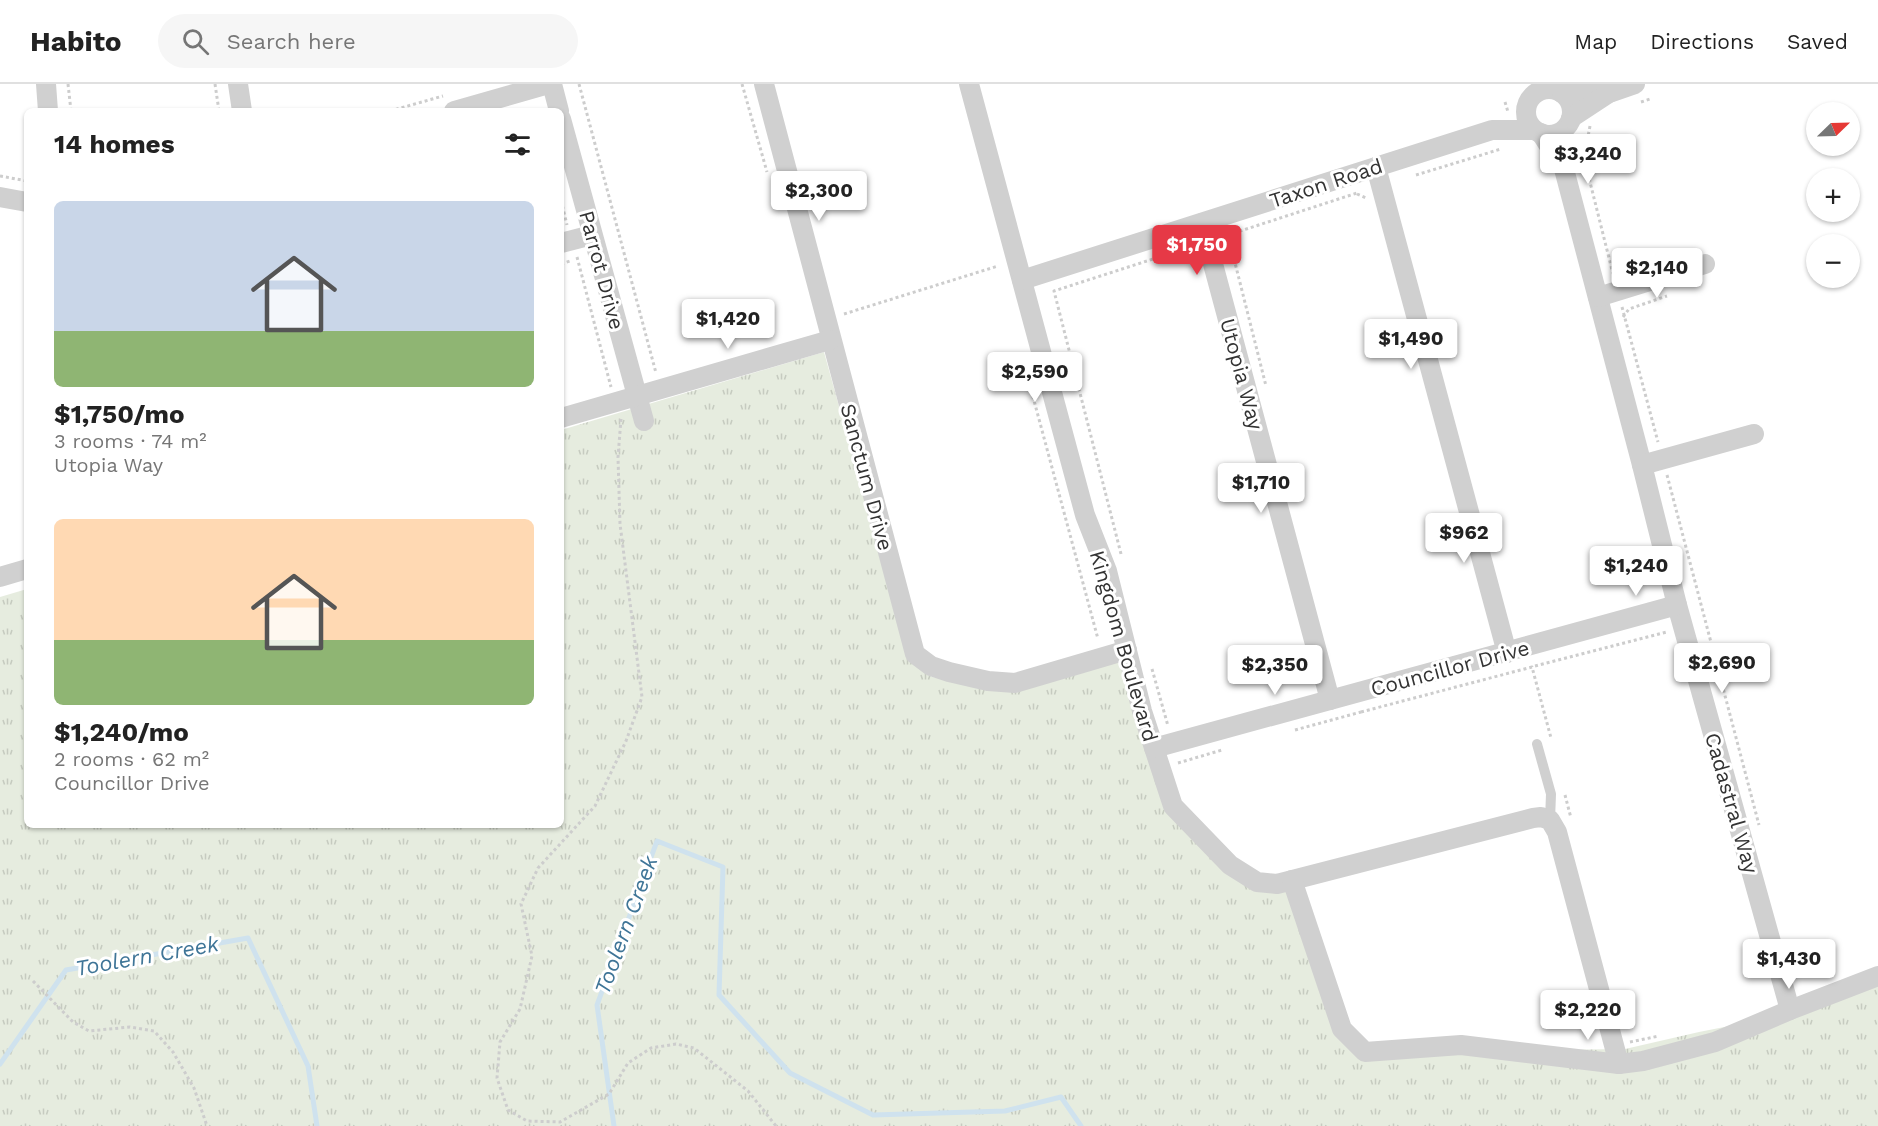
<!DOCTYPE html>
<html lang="en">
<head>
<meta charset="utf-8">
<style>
	body { margin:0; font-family:"Work Sans",sans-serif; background:#f6f6f6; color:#222; height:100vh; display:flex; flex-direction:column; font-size:22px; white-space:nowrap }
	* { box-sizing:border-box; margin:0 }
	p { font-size:20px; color:#767676 }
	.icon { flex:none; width:33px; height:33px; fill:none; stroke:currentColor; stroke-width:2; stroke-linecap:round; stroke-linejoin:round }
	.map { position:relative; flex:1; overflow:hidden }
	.side { position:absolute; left:24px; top:24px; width:540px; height:720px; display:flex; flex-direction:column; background:#fff; border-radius:9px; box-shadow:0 2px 4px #0004 }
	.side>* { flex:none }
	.needle { width:39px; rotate:67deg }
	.controls { position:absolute; left:1806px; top:18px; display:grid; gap:12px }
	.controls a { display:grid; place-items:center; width:54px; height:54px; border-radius:50%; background:#fff; box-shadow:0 2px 4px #0004; font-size:30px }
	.price { position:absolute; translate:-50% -51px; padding:0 14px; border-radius:6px; background:#fff; color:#222; font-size:20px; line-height:39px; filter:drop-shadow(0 2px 3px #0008) }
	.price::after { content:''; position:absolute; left:50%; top:36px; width:18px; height:14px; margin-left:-9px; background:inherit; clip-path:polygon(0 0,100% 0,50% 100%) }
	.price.on { background:#e63946; color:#fff }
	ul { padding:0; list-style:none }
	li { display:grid; align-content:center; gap:12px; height:318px; padding:0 30px }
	li span { display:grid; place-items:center; height:186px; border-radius:9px; color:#555 }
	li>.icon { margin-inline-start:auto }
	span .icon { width:108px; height:108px; fill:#fffc; stroke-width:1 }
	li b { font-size:26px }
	h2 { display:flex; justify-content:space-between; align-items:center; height:72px; padding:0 30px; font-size:26px }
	header { display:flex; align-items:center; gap:36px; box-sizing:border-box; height:84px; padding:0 30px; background:#fff; border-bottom:2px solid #e0e0e0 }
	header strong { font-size:28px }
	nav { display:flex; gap:33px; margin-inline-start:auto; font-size:21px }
	.search { width:420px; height:54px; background:#f6f6f6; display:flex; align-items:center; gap:15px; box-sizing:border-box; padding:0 21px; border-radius:33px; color:#767676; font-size:22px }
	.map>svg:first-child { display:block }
	.park { fill:url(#park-tufts) }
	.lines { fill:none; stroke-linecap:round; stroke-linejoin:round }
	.stream { stroke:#cfe2ee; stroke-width:5 }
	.path { stroke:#cdcdcd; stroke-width:3; stroke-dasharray:3 3; stroke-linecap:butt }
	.service { stroke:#d0d0d0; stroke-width:10 }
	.minor { stroke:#d0d0d0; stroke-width:20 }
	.labels { text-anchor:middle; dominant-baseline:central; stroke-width:6; stroke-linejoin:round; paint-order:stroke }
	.street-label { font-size:21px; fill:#333; stroke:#fff }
	.water-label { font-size:22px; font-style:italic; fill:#3f7597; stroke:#fff }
</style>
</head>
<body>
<header>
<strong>Habito</strong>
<div class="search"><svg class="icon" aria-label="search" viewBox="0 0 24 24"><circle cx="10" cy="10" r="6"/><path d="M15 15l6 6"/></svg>Search here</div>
<nav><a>Map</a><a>Directions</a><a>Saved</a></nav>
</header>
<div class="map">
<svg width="1878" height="1042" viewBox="0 0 1878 1042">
	<defs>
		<pattern id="park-tufts" width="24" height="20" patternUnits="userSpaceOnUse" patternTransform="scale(1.5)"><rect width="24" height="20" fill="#e6ecdf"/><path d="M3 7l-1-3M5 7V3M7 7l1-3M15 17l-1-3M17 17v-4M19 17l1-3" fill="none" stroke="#c6cbc0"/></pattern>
	</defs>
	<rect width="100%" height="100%" fill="#fff"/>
	<path class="park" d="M824,268l84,304 24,21 79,9 107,-29 12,43 40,109 57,60 63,16 72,173 99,-7 164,-2 74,-17 91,-18 88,-31v143h-1878v-529l27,-8v236h534v-395z"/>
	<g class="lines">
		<g class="stream">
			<path d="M0,980l66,-94 182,-32 60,128 9,60"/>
			<path d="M614,1042l-17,-121 60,-164 66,26 -4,128 71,78 83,42 132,-4 56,-14 20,29"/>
		</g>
		<g class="path">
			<path d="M68,0l3,27"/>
			<path d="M215,0l4,27"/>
			<path d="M579,0l77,289"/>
			<path d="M742,0l25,88"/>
			<path d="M1505,18l3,10"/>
			<path d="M1641,18l9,-3"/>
			<path d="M390,27l53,-15"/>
			<path d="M1590,42l-6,32 29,116"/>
			<path d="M1571,64l14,-4"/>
			<path d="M1416,91l85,-26"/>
			<path d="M0,92l27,5"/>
			<path d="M1357,110l9,4"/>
			<path d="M561,116l6,25"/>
			<path d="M1228,151l129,-42"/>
			<path d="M1223,153l5,-2 38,151"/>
			<path d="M577,173l34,130"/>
			<path d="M561,180l9,-3"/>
			<path d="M1622,223l36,135"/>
			<path d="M844,230l154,-48"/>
			<path d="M1623,233l6,-8 38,-13"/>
			<path d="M1025,283l73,272"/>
			<path d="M621,335l-3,38 2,67 22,173 -16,44 -31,65 -57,62 -17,36 11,52 -12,53 -20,33 -3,36 11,32 19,11 33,1 49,-28 19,-31 23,-15 25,-4 18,4 54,43 28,35"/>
			<path d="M1667,391l92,350"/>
			<path d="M1121,470l-67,-263 130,-42 -1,-2"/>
			<path d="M1535,582l132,-34"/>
			<path d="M1152,585l16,57"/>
			<path d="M1361,628l171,-45 19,71"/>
			<path d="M1295,646l66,-18"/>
			<path d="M1178,679l44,-13"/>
			<path d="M1565,711l6,23"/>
			<path d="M33,897l40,41 16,9 41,-4 24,4 19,21 21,36 13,38"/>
			<path d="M1630,958l29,-6"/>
		</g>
		<path class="service" d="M1537,660l14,50 -1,26"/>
		<g class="minor">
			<path d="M46,0l2,27"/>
			<path d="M238,0l4,27"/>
			<path d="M552,0l7,27"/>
			<path d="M764,0l151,570 16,12 18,6 39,9 27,2 112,-33"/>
			<path d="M969,0l116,431 22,56 35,140 31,95 57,59 27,17 20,2 256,-66 8,-1 9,3 7,12 62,232"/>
			<circle cx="1549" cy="28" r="23"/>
			<path d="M1562,9l24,-3 23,3"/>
			<path d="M454,27l95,-27"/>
			<path d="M1571,34l38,-25 26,-9"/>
			<path d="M561,35l83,302"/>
			<path d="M1541,49l23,36 78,296"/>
			<path d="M1376,83l131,486"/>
			<path d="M0,113l27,5"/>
			<path d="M1202,139l128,477"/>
			<path d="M561,159l31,-8"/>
			<path d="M1022,196l470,-150h43"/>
			<path d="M1598,213l107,-33"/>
			<path d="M561,334l269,-78"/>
			<path d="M1754,350l-112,31 35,140 113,405"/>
			<path d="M0,493l27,-8"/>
			<path d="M1154,664l523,-143"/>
			<path d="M1292,796l50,149 23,23 96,-7 158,19 24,-3 72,-19 75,-32 88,-34"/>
		</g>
	</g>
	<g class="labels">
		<g class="street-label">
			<text transform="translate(1326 99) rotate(-18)">Taxon Road</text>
			<text transform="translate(602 186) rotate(75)">Parrot Drive</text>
			<text transform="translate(1242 290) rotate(75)">Utopia Way</text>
			<text transform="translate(867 393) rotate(75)">Sanctum Drive</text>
			<text transform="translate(1124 562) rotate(74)">Kingdom Boulevard</text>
			<text transform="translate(1450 584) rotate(-15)">Councillor Drive</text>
			<text transform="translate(1732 719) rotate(74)">Cadastral Way</text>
		</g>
		<g class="water-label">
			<text transform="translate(626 841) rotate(-70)">Toolern Creek</text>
			<text transform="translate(147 872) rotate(-10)">Toolern Creek</text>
		</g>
	</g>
</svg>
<div class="controls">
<a><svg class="needle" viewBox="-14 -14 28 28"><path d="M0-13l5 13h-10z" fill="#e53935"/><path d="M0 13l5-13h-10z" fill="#767676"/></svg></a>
<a>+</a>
<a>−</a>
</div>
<b class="price" style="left:1588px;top:101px">$3,240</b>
<b class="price" style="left:819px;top:138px">$2,300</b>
<b class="price on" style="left:1197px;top:192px">$1,750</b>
<b class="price" style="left:1657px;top:215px">$2,140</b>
<b class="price" style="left:728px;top:266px">$1,420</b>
<b class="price" style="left:1411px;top:286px">$1,490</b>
<b class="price" style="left:1035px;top:319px">$2,590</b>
<b class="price" style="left:1261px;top:430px">$1,710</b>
<b class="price" style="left:1464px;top:480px">$962</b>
<b class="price" style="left:1636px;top:513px">$1,240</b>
<b class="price" style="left:1722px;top:610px">$2,690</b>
<b class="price" style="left:1275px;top:612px">$2,350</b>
<b class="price" style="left:1789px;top:906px">$1,430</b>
<b class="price" style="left:1588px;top:957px">$2,220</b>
<section class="side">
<h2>14 homes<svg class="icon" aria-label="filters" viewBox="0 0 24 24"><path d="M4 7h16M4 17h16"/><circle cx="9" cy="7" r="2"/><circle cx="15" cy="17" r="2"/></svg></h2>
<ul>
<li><span style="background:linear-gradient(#c9d6e8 70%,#8fb573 0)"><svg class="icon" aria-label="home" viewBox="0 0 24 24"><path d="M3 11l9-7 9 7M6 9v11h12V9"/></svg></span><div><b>$1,750/mo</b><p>3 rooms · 74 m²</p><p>Utopia Way</p></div></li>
<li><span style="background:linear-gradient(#ffd9b3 65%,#8fb573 0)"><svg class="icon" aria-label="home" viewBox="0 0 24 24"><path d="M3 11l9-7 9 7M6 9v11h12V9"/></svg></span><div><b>$1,240/mo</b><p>2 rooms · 62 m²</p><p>Councillor Drive</p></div></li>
</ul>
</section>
</div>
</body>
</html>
